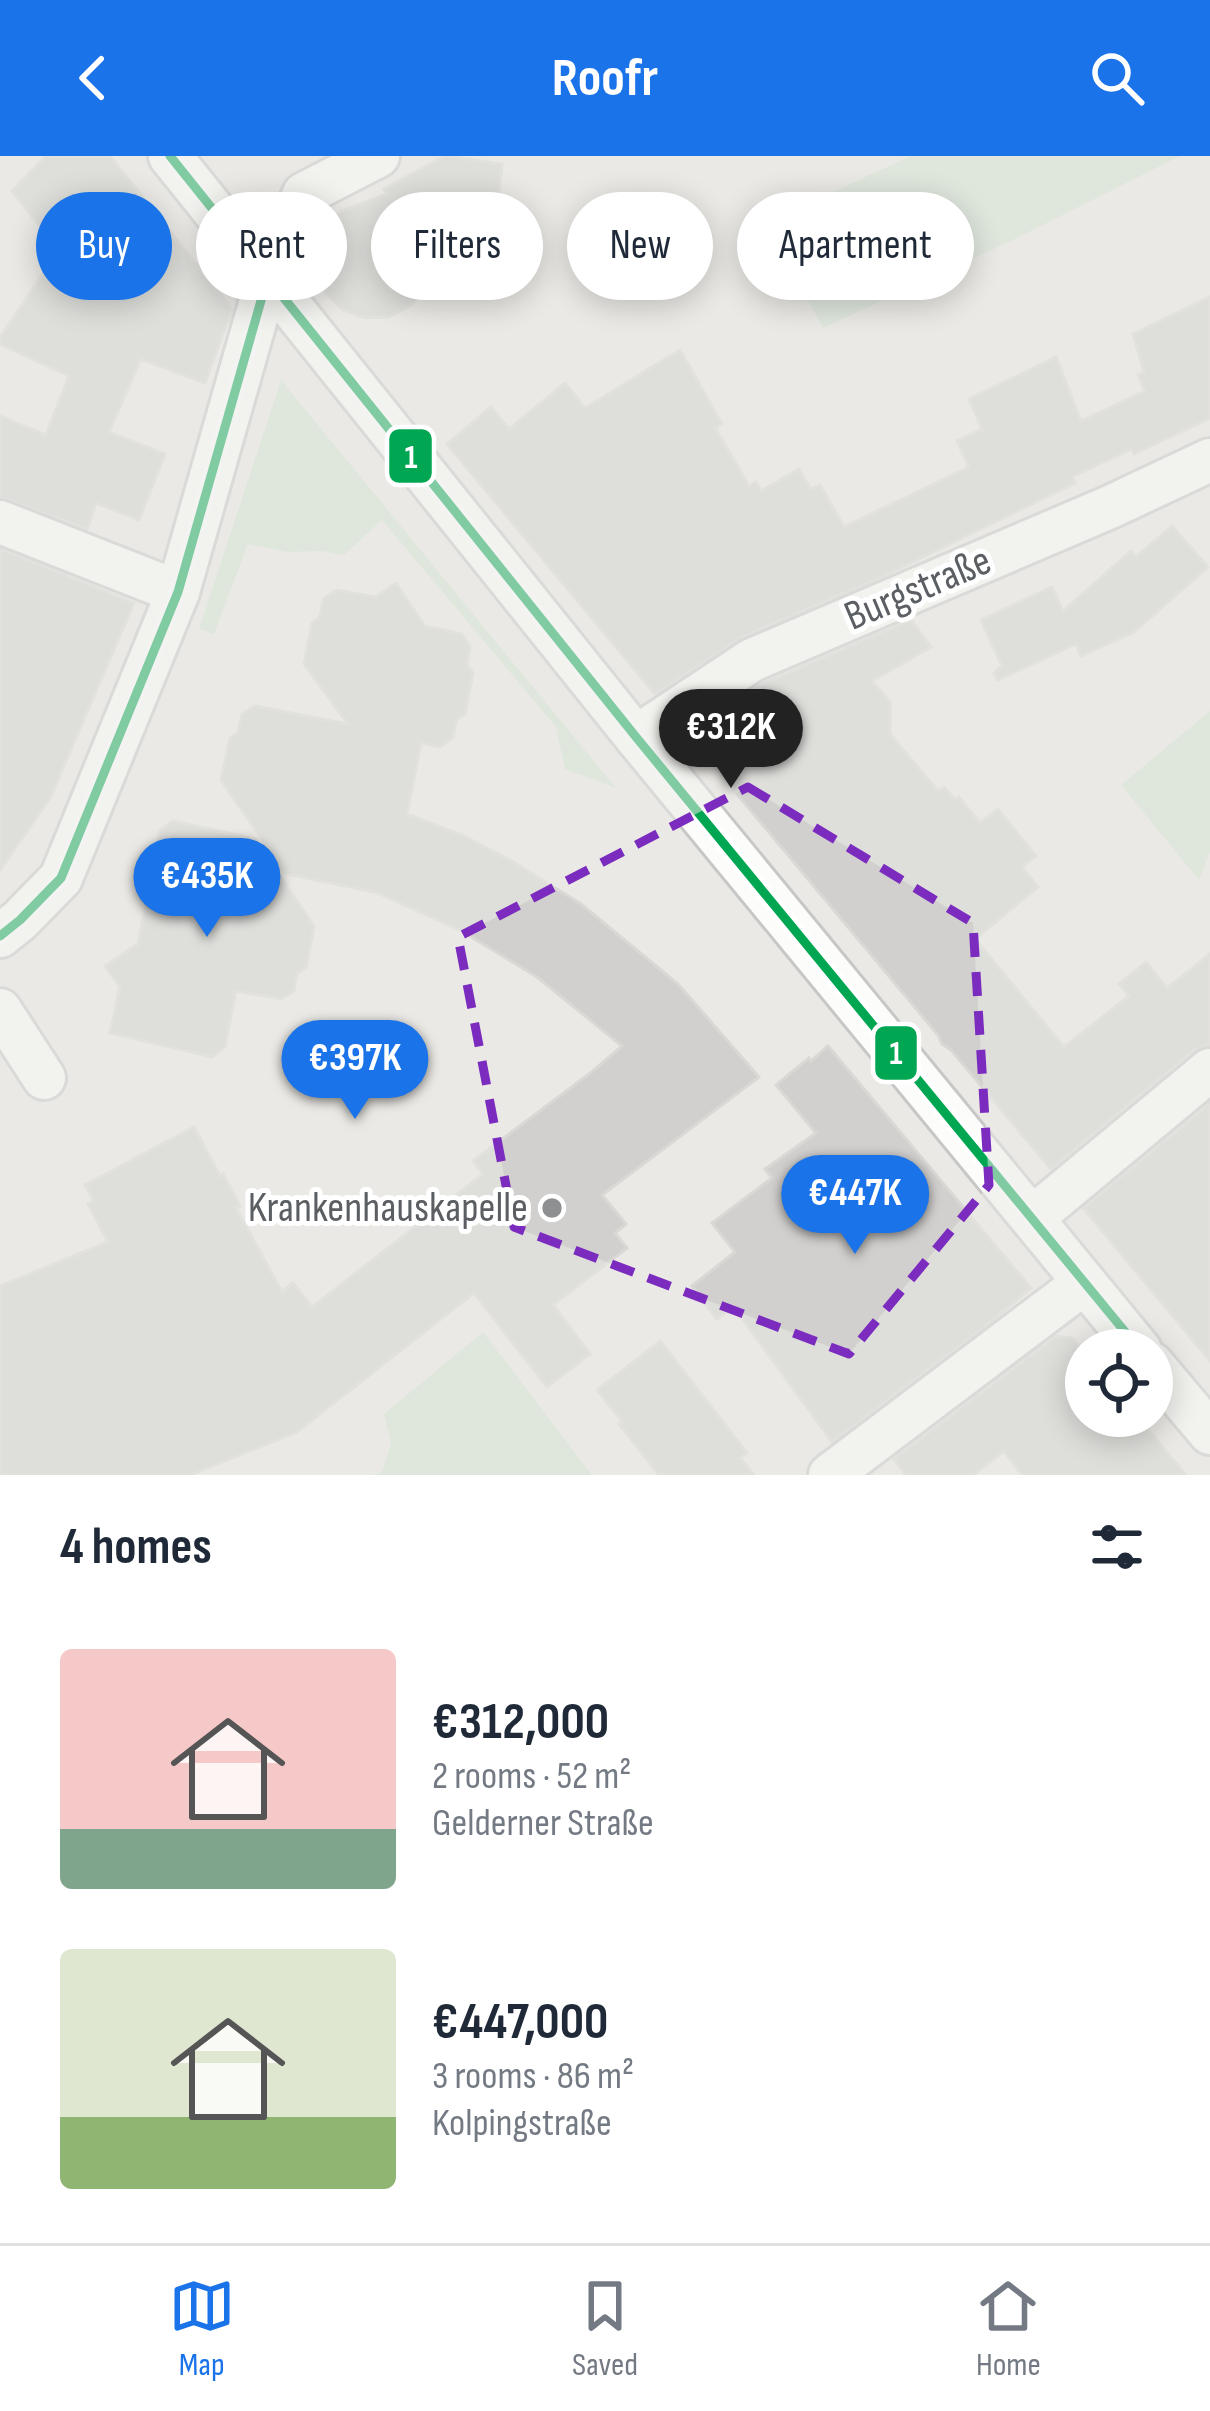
<!DOCTYPE html>
<html lang="en">
<head>
<meta charset="utf-8">
<style>
	body { margin:0; font-family:"Sofia Sans Condensed",sans-serif; background:#f2f2f3; color:#1f2937; height:100vh; display:flex; flex-direction:column; font-size:45px; white-space:nowrap }
	* { box-sizing:border-box; margin:0 }
	p { font-size:39px; color:#747a83 }
	.icon { flex:none; width:66px; height:66px; fill:none; stroke:currentColor; stroke-width:2; stroke-linecap:round; stroke-linejoin:round }
	.map { position:relative; height:1319px; overflow:hidden }
	.details { display:flex; flex-direction:column; background:#fff; flex:1 }
	.details>* { flex:none }
	.top-card { position:absolute; left:36px; top:36px; width:1140px; height:108px; display:flex; gap:24px }
	.controls { position:absolute; left:1065px; top:1173px; display:grid; gap:24px }
	.controls a { display:grid; place-items:center; width:108px; height:108px; border-radius:50%; background:#fff; box-shadow:0 6px 30px #0003; font-size:60px }
	.price { position:absolute; translate:-50% -102px; padding:0 27px; border-radius:42px; background:#1a73e8; color:#fff; font-size:39px; line-height:78px; filter:drop-shadow(0 3px 6px #0008) }
	.price::after { content:''; position:absolute; left:50%; top:72px; width:36px; height:27px; margin-left:-18px; background:inherit; clip-path:polygon(0 0,100% 0,50% 100%) }
	.price.active { background:#222; color:#fff }
	ul { padding:0; list-style:none }
	li { display:flex; align-items:center; gap:36px; height:300px; padding:0 60px }
	li span { display:grid; place-items:center; flex:none; width:336px; height:240px; border-radius:12px; color:#555 }
	li>.icon { margin-inline-start:auto }
	span .icon { width:144px; height:144px; fill:#fffc; stroke-width:1 }
	li b { font-size:51px }
	h2 { display:flex; justify-content:space-between; align-items:center; height:144px; padding:0 60px; font-size:51px }
	.chip { padding:0 42px; border-radius:54px; background:#fff; box-shadow:0 6px 30px #0003; font-size:42px; line-height:108px }
	.chip.active { background:#1a73e8; color:#fff }
	header { display:flex; justify-content:space-between; align-items:center; height:156px; padding:0 60px; background:#1a73e8; color:#fff; font-size:54px; font-weight:700 }
	.tabs { display:flex; justify-content:space-around; align-items:center; height:168px; border-top:3px solid #e0e1e3; background:#fff; font-size:33px; color:#747a83 }
	.tabs a { display:grid; justify-items:center; gap:6px }
	.tabs .active { color:#1a73e8 }
	.map>svg:first-child { display:block }
	.green { fill:#d3e5d2 }
	.building { fill:#d1d0ce; stroke:#d9d8d4; stroke-width:3 }
	.lines { fill:none; stroke-linecap:round; stroke-linejoin:round }
	.minor-casing { stroke:#c7c7c7; stroke-width:48 }
	.minor { stroke:#fcfcfb; stroke-width:42 }
	.bus-1-casing { stroke:#fff; stroke-width:18 }
	.bus-1 { stroke:#00a651; stroke-width:9 }
	.marked { fill:none; stroke:#7b2cbf; stroke-width:9; stroke-dasharray:24 15; stroke-linejoin:round }
	.poi-dot { fill:#8d8f90; stroke:#fff; stroke-width:4.5 }
	.labels { text-anchor:middle; dominant-baseline:central; stroke-width:10; stroke-linejoin:round; paint-order:stroke }
	.street-label { font-size:42px; fill:#5b5e62; stroke:#fff }
	.poi-label { font-size:42px; fill:#5b5e62; stroke:#fff; text-anchor:end }
	.line-badge { stroke:#fff; stroke-width:4.5 }
	.badge-label { font-size:33px; text-anchor:middle; font-weight:bold; fill:#fff }
</style>
</head>
<body>
<header><svg class="icon" aria-label="back" viewBox="0 0 24 24"><path d="M15 5l-7 7 7 7"/></svg>Roofr<svg class="icon" aria-label="search" viewBox="0 0 24 24"><circle cx="10" cy="10" r="6"/><path d="M15 15l6 6"/></svg></header>
<div class="map">
<svg width="1210" height="1319" viewBox="0 0 1210 1319">
	<rect width="100%" height="100%" fill="#eae9e5"/>
	<g class="green">
		<path d="M911,0h269l-169,85 -188,87 -57,-105z"/>
		<path d="M281,224l335,408 -51,-19 -9,-42 -174,-207 -38,35 -22,-4 -35,1 -39,-8 -34,90 -15,-5z"/>
		<path d="M1210,555v141l-11,28 -78,-95z"/>
		<path d="M483,1176l109,143h-218l8,-3 9,-28 -7,-30z"/>
	</g>
	<g class="building">
		<path d="M46,0h64l122,153 -27,74 -64,-24 -32,73 56,22 -26,66 -43,-17 -9,26 -87,-32v-81l46,19 23,-59 -69,-32v-6l47,-71 -3,-2 13,-17 -45,-57z"/>
		<path d="M445,0l57,8 -6,53 -65,49 -6,22 -15,18 -21,11 -24,1 -22,-8 -17,-16 -10,-21v-24l9,-21 17,-17 45,-17 -3,-5z"/>
		<path d="M1210,141v121l-76,36 -2,-5 -60,28 3,6 -195,95 -138,59 -87,57 -208,-250 44,-37 18,22 56,-46 20,25 95,-58 42,74 -7,4 34,58 7,-4 5,9 38,-22 12,20 9,-4 24,42 125,-60 -12,-26 25,-12 -13,-30 87,-42 25,64 64,-30 -7,-16 6,-3 -11,-38z"/>
		<path d="M1172,370l36,41 -74,65 -53,24 -5,-12 -78,36 -4,-7 8,-7 -21,-46 71,-33 11,24 68,-60 5,6z"/>
		<path d="M0,393l134,54 -84,195 -50,72z"/>
		<path d="M396,427l29,43 37,8 8,13 -3,18 6,8 -8,41 -9,6 -3,18 -13,9 -19,-4 -14,71 55,21 50,26 69,43 97,80 81,93 -157,118 24,29 -11,9 12,15 -74,57 37,49 -43,33 -73,-94 -177,139 -107,43h-190v-189l108,-44 -20,-38 6,-3 -9,-16 109,-58 26,49 3,-2 17,32 -4,2 46,84 11,-9 19,24 171,-133 -10,-13 120,-90 29,-25 -85,-69 -77,-47 -85,-38 -89,-18 -65,-94 9,-42 8,-6 4,-18 13,-8 93,18 -44,-60 8,-41 8,-6 3,-18 14,-9 38,7z"/>
		<path d="M911,464l20,27 -59,34 18,21v32l48,57 6,-4 11,13 4,-3 21,26 18,-14 38,47 -14,11 16,20 -63,52 89,108 65,-51 -10,-12 27,-22 21,26 43,-34v91l-16,5 -143,119 -100,-119 -9,-6 -4,-9 -251,-301 77,-51z"/>
		<path d="M173,665l82,18 59,87 -8,42 -9,5 -3,18 -13,8 -45,-8 -11,56 -13,10 -102,-24 10,-46 -15,-21 33,-22 8,-40 -6,-9 8,-41 8,-5 4,-19z"/>
		<path d="M828,890l203,242 -48,40 -151,114 -99,-136 -16,13 -25,-33 43,-34 -23,-29 60,-45 -7,-9 51,-36 -40,-48 33,-27 2,3z"/>
		<path d="M1210,947v258l-127,-153z"/>
		<path d="M1056,1180l16,2 14,17v61h51l49,59h-164l-18,-24 -31,24h-67l-12,-16z"/>
		<path d="M660,1185l87,112 -7,5 14,17h-95l-40,-51 3,-3 -25,-31z"/>
	</g>
	<g class="lines">
		<g class="minor-casing">
			<g id="minor">
				<path d="M170,0l466,581 504,613"/>
				<path d="M0,366l178,70"/>
				<path d="M636,581l116,-77 358,-153 100,-47"/>
				<path d="M0,780l20,-16 41,-42 117,-286 90,-316 36,-82 74,-38"/>
				<path d="M0,854l44,68"/>
				<path d="M1032,1062l178,-148"/>
				<path d="M1152,1208l58,69"/>
				<path d="M830,1319l254,-192"/>
			</g>
		</g>
		<use href="#minor" class="minor"/>
		<g class="bus-1-casing">
			<g id="bus-1">
				<path d="M170,0l466,581 504,613"/>
				<path d="M0,780l20,-16 41,-42 117,-286 90,-316"/>
			</g>
		</g>
		<use href="#bus-1" class="bus-1"/>
	</g>
	<path d="M0 0H1210V1319H0ZM748,631l225,136 16,262 -140,169 -335,-127 -56,-290z" fill="#eae9e5" fill-opacity=".55" fill-rule="evenodd"/>
	<path class="marked" d="M748,631l225,136 16,262 -140,169 -335,-127 -56,-290z"/>
	<circle class="poi-dot" cx="552" cy="1052" r="12"/>
	<g class="labels">
		<g class="street-label">
			<text transform="translate(918 433) rotate(-23)">Burgstraße</text>
		</g>
		<g class="poi-label">
			<text x="528" y="1052">Krankenhauskapelle</text>
		</g>
	</g>
	<g class="line-badge">
		<rect x="387" y="271" width="47" height="58" rx="12" fill="#00a651"/>
		<rect x="873" y="868" width="46" height="58" rx="12" fill="#00a651"/>
	</g>
	<g class="badge-label">
		<text x="411" y="312">1</text>
		<text x="896" y="908">1</text>
	</g>
</svg>
<div class="controls">
<a><svg class="icon" aria-label="locate" viewBox="0 0 24 24"><circle cx="12" cy="12" r="6"/><path d="M12 2v4M12 18v4M2 12h4M18 12h4"/></svg></a>
</div>
<b class="price active" style="left:731px;top:635px">€312K</b>
<b class="price" style="left:207px;top:784px">€435K</b>
<b class="price" style="left:355px;top:966px">€397K</b>
<b class="price" style="left:855px;top:1101px">€447K</b>
<div class="top-card">
<a class="chip active">Buy</a>
<a class="chip">Rent</a>
<a class="chip">Filters</a>
<a class="chip">New</a>
<a class="chip">Apartment</a>
</div>
</div>
<section class="details">
<h2>4 homes<svg class="icon" aria-label="filters" viewBox="0 0 24 24"><path d="M4 7h16M4 17h16"/><circle cx="9" cy="7" r="2"/><circle cx="15" cy="17" r="2"/></svg></h2>
<ul>
<li><span style="background:linear-gradient(#f6c9c9 75%,#7fa58c 0)"><svg class="icon" aria-label="home" viewBox="0 0 24 24"><path d="M3 11l9-7 9 7M6 9v11h12V9"/></svg></span><div><b>€312,000</b><p>2 rooms · 52 m²</p><p>Gelderner Straße</p></div></li>
<li><span style="background:linear-gradient(#dfe7d0 70%,#8fb573 0)"><svg class="icon" aria-label="home" viewBox="0 0 24 24"><path d="M3 11l9-7 9 7M6 9v11h12V9"/></svg></span><div><b>€447,000</b><p>3 rooms · 86 m²</p><p>Kolpingstraße</p></div></li>
</ul>
</section>
<nav class="tabs">
<a class="active"><svg class="icon" aria-label="map" viewBox="0 0 24 24"><path d="M3 6l6-2 6 2 6-2v14l-6 2-6-2-6 2zM9 4v14M15 6v14"/></svg>Map</a>
<a><svg class="icon" aria-label="saved" viewBox="0 0 24 24"><path d="M7 4h10v16l-5-4-5 4z"/></svg>Saved</a>
<a><svg class="icon" aria-label="home" viewBox="0 0 24 24"><path d="M3 11l9-7 9 7M6 9v11h12V9"/></svg>Home</a>
</nav>
</body>
</html>
